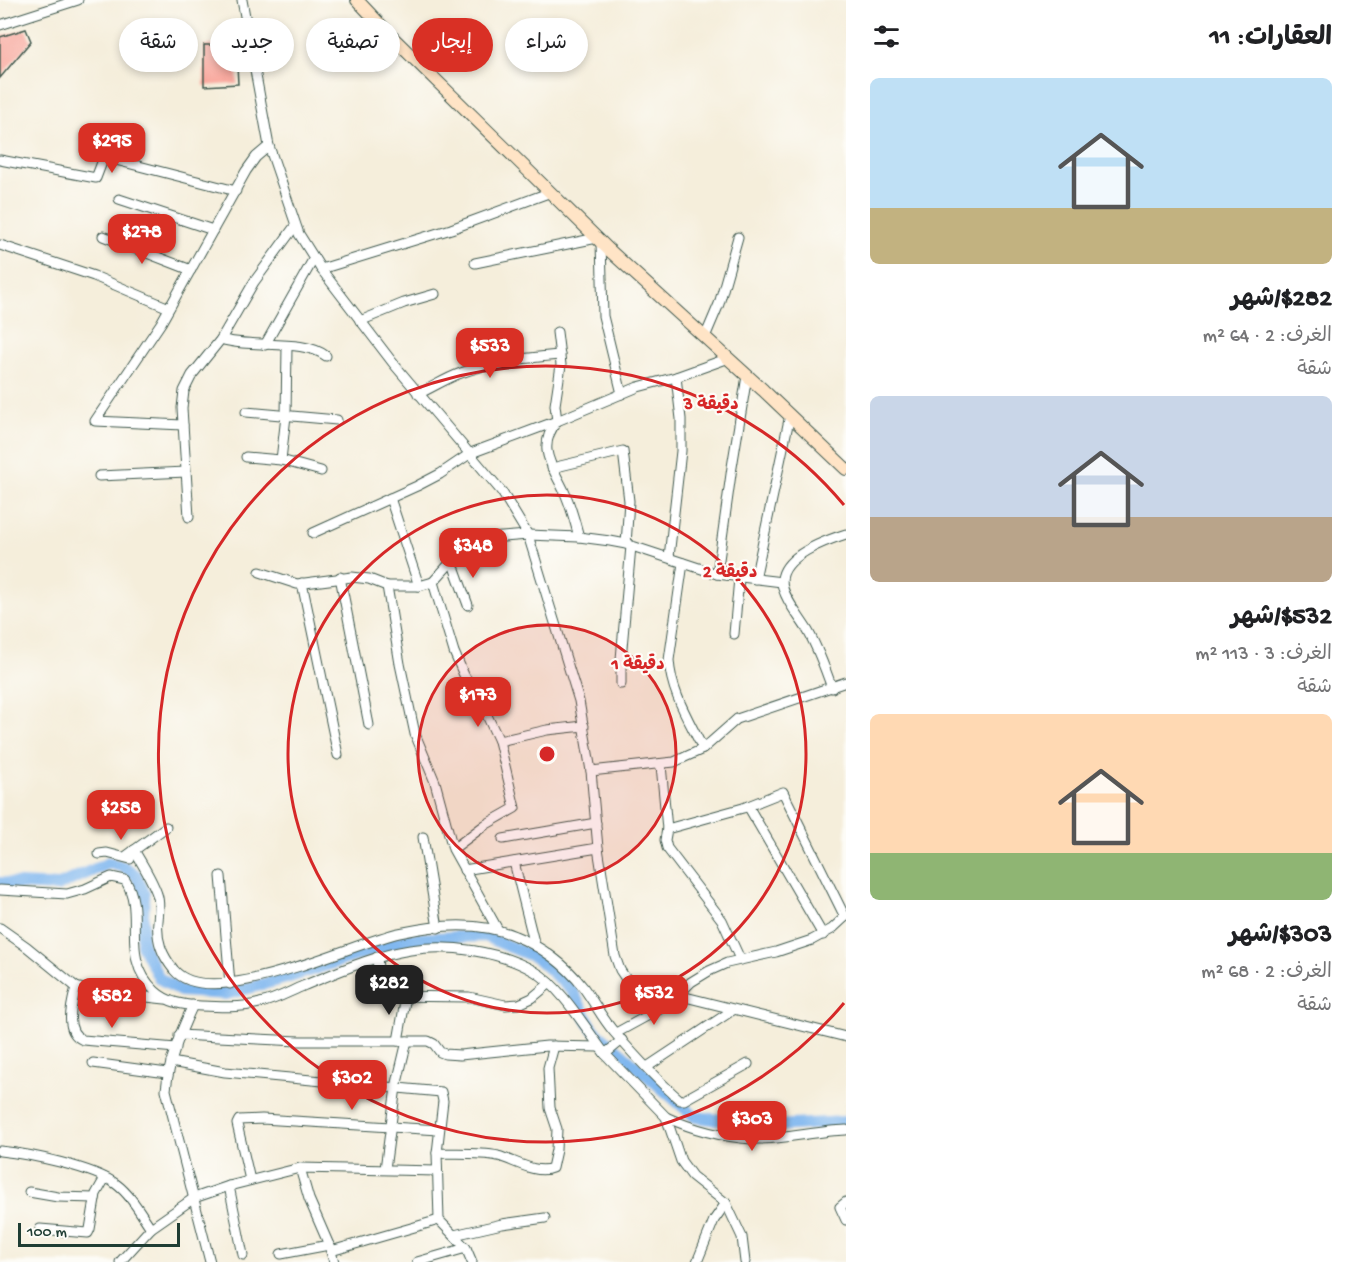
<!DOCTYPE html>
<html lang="ar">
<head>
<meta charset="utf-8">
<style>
	body { margin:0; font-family:"Gochi Hand","Playpen Sans Arabic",sans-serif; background:#f6f6f6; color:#202124; direction:rtl; height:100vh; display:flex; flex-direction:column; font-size:22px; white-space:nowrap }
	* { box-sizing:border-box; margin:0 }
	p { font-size:20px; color:#757577 }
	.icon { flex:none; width:33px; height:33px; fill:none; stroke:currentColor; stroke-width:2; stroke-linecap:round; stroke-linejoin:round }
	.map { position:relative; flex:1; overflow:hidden; direction:ltr }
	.panel { display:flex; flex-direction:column; background:#fff; width:510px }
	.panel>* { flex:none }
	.banner { position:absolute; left:18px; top:18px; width:570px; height:54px; direction:rtl; display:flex; gap:12px }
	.scale { position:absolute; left:18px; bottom:15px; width:162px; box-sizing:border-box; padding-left:6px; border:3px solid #1f3d34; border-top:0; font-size:16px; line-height:21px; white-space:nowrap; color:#1f3d34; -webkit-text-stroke:4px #fdfcf7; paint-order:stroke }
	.price { position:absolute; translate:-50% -51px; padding:0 14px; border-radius:12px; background:#d93025; color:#fff; font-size:20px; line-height:39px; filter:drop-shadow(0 2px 3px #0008) }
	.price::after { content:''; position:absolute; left:50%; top:36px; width:18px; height:14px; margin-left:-9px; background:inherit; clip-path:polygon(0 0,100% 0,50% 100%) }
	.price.selected { background:#222; color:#fff }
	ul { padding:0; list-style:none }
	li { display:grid; align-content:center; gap:12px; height:318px; padding:0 24px }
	li span { display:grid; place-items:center; height:186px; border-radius:9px; color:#555 }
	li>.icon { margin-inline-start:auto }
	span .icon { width:108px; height:108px; fill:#fffc; stroke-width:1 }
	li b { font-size:26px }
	h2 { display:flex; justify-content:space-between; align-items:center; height:72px; padding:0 24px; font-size:26px }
	.pill { padding:0 21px; border-radius:27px; background:#fff; box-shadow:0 3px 9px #0003; font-size:21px; line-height:54px }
	.pill.selected { background:#d93025; color:#fff }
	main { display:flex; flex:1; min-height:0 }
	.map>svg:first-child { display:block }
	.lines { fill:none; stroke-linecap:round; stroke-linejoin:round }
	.canal { stroke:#80b7ef; stroke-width:12 }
	.building { fill:#f8a398 }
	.street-casing { stroke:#3f584d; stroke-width:11 }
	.secondary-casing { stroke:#3f584d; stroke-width:14 }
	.street { stroke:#fff; stroke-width:9 }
	.secondary { stroke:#ffe4c6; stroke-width:12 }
	.ring { fill:none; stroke:#d62828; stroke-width:3 }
	.centre { fill:#d62828; stroke:#fdfcf7; stroke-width:3 }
	.ring-label { font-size:18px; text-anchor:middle; font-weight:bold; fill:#d62828; stroke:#fdfcf7; stroke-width:4.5; stroke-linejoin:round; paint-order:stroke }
</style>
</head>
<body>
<main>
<section class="panel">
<h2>العقارات: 11<svg class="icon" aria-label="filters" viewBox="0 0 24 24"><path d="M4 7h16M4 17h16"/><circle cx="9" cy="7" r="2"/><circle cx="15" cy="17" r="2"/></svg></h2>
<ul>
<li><span style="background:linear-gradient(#bfe0f5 70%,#c2b280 0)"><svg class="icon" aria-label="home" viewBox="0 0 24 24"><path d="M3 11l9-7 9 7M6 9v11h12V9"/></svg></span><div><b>$282/شهر</b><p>الغرف: 2 · 64 m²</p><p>شقة</p></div></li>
<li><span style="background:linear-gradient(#c9d6e8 65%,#b9a48a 0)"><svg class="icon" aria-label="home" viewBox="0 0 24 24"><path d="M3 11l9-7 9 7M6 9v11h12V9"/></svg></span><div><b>$532/شهر</b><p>الغرف: 3 · 113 m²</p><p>شقة</p></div></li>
<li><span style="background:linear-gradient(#ffd9b3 75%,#8fb573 0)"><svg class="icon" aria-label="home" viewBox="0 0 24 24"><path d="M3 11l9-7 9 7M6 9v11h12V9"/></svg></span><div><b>$303/شهر</b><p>الغرف: 2 · 68 m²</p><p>شقة</p></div></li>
</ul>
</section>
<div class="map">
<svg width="846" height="1262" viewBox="0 0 846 1262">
	<rect width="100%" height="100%" fill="#fdfcf7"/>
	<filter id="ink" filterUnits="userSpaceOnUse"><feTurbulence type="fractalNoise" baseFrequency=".0167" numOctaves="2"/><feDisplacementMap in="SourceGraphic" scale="12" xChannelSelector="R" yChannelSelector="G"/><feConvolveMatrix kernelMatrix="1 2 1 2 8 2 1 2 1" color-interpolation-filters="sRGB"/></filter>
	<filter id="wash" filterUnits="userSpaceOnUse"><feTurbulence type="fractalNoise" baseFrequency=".008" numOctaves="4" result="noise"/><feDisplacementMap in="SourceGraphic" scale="24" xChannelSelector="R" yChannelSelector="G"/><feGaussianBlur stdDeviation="1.35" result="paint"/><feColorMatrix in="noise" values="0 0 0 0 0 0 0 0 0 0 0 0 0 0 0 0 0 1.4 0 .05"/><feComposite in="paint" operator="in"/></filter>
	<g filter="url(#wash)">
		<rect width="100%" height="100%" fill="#f5eedb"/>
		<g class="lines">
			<path class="canal" d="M0,883l57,3 52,-23 15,4 12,8 8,18 -2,52 17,33 21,13 46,3 60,-16 122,-39 76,-3 53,22 35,33 21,38 102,88 80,9 71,-4"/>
		</g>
		<g id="blocks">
			<g class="building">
				<path d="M26,29l5,12 -31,37v-41z"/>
				<path d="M204,45h32l2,39 -34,2z"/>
			</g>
		</g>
	</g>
	<g filter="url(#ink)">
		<use href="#blocks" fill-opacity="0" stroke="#3f584d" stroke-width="1.5"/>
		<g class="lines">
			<g class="street-casing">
				<g id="street">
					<path d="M242,0l27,146 30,88 22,35 72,94 109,129 26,43 51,166 12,70 7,77 17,108 5,14 6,9 11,6 209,52"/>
					<path d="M0,25l78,-25"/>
					<path d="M0,160l96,18 8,-21 132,34"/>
					<path d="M119,199l94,31"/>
					<path d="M103,236l88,34"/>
					<path d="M601,242l2,74 19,78"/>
					<path d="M0,245l94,31 75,32"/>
					<path d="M475,263l122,-25"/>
					<path d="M321,269l130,-40 100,-37"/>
					<path d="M360,321l44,-18 31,-9"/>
					<path d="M557,332l4,33 -6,40 2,16c-21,27 -5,44 7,70 7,15 11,31 15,46"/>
					<path d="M705,337l14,-33 19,-67"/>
					<path d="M221,339c30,10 83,-1 105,17"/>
					<path d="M265,345l49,-87"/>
					<path d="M418,394c15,-7 29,-16 43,-21 32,-12 66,-15 99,-18"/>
					<path d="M246,412l91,8"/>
					<path d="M183,425l-88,-4 66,-98 85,-152 10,-14 13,-11"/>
					<path d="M246,457l35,3 40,11"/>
					<path d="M281,460l5,-44 1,-70"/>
					<path d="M552,468l71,-17 6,50 -3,43"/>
					<path d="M99,476l87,-4"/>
					<path d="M390,498l29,88"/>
					<path d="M189,517l-7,-109 2,-17 8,-16 29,-36 33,-57 41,-56"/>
					<path d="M313,533l104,-47 23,-12 31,-21 86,-32 81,-34 38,-10 53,-19"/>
					<path d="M669,557l12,-106v-32l-5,-42"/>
					<path d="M452,561l16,44"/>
					<path d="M683,563l-14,97c2,33 20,60 34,89"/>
					<path d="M260,572l37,12 55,-7 17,2 18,7"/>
					<path d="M717,574l15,-107 15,-91"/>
					<path d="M340,577l29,148"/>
					<path d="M755,579l35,-164"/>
					<path d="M433,582l19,-21 25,-17 13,-6 38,-3 51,2 31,4 16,3 91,30 65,8"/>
					<path d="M302,583l36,172"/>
					<path d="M734,634l5,-56"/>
					<path d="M621,684v-25l10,-113"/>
					<path d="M832,688c-7,-20 -14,-39 -24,-57 -7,-12 -26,-35 -26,-49 -1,-26 45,-42 64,-48"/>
					<path d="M499,741l48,-11 37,-4"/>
					<path d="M661,765l6,64 -2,11 2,8 55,72 18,39"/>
					<path d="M591,771l83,-9 29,-13 34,-30 109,-37"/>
					<path d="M748,806l75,129"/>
					<path d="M667,829l76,-21 40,-16 62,125"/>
					<path d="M423,837l15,91"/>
					<path d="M503,839l93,-16"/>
					<path d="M453,849l32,-24 30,-17 -16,-67 -15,-32 -20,-34 -10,-23 -21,-70 -14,4h-32l13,78 15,70 20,48 18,67 45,81"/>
					<path d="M134,850c8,14 18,29 23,44 3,8 2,18 1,27 -2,20 4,34 16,49 36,43 178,-27 225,-37 36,-8 81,-12 116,3 26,10 51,29 68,51 11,15 19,31 31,45 20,23 43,48 66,68h4l64,-36"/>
					<path d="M99,854l8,-1 23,6"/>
					<path d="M125,857l41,-30"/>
					<path d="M514,862l21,84"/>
					<path d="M464,870l134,-22"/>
					<path d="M221,876l9,108"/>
					<path d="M0,890l67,4 18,-5 26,-12 14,3c22,33 -7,77 30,111 13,12 29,14 46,15 20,1 40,2 59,-3 15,-3 29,-11 43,-17 35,-14 69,-30 107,-36 40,-6 89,1 124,21 27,15 52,58 71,83l17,-14"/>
					<path d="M0,928l27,19 49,40 16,4 73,8"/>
					<path d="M377,957l3,36 5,3 84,1 36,8 14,-1 13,-6 18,-15"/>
					<path d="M76,987c-4,16 -13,45 7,53l93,8"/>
					<path d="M193,1005c-13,28 -24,55 -27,85l44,172"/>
					<path d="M616,1033l42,-23 18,-13 15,-15 18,-11 18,-8 49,-11 36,-12 20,-11 14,-13"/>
					<path d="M179,1035l120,6h129l6,3 6,8 5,2 15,1 87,-9 52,1"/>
					<path d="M398,1041l8,-45"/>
					<path d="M605,1054l61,63 15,44 11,15 34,27 16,34 3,25"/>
					<path d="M171,1062l54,10 216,20 2,9 -6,52 2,67 27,28 6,14"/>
					<path d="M93,1063l74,10"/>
					<path d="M647,1067l86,-57"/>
					<path d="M666,1117c28,13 56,20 86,22 31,1 63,-8 94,-9"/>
					<path d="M0,1151c29,3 93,16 116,33 15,11 25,30 35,44"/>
					<path d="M437,1153c20,1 42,-1 61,3 16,4 38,19 54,12l4,-18 1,-21 -7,-21 -2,-40 6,-22"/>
					<path d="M300,1168l9,31 20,46 5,17"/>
					<path d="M385,1169l11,-82 11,-46"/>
					<path d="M250,1180l-13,-56 2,-4 23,-1 177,11"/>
					<path d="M229,1186l14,69"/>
					<path d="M29,1192l29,5 37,1"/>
					<path d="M846,1202l-6,5 6,13"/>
					<path d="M40,1229l48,4 2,-4 6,-35 9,-16"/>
					<path d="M454,1235l48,-11 43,-6"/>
					<path d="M331,1251l108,-31"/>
					<path d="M281,1254l48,-9"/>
					<path d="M120,1262l31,-34 43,-30 35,-12 71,-18 137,3"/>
					<path d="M417,1262l49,-14"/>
					<path d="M697,1262l17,-42 12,-17"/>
				</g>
			</g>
			<g class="secondary-casing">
				<path id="secondary" d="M357,0l34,36 218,214 154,140 83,79"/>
			</g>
			<use href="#street" class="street"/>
			<use href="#secondary" class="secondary"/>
		</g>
	</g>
	<circle cx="547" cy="754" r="129" fill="#d62828" fill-opacity=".12"/>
	<g class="ring">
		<circle cx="547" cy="754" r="129"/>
		<circle cx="547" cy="754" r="259"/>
		<path d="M844 1003A388 388 0 1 1 844 505"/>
	</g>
	<circle cx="547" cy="754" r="9" class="centre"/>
	<g class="ring-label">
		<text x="711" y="409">3 دقيقة</text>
		<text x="730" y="577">2 دقيقة</text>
		<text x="638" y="669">1 دقيقة</text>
	</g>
</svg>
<div class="scale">100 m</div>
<b class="price" style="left:112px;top:174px">$295</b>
<b class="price" style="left:142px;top:265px">$278</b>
<b class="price" style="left:490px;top:379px">$533</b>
<b class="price" style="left:473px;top:579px">$348</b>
<b class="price" style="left:478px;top:728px">$173</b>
<b class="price" style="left:121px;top:841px">$258</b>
<b class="price selected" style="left:389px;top:1016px">$282</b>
<b class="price" style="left:654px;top:1026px">$532</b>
<b class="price" style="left:112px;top:1029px">$582</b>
<b class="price" style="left:352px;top:1111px">$302</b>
<b class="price" style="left:752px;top:1152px">$303</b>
<div class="banner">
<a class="pill">شراء</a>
<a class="pill selected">إيجار</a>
<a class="pill">تصفية</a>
<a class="pill">جديد</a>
<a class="pill">شقة</a>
</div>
</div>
</main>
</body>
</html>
